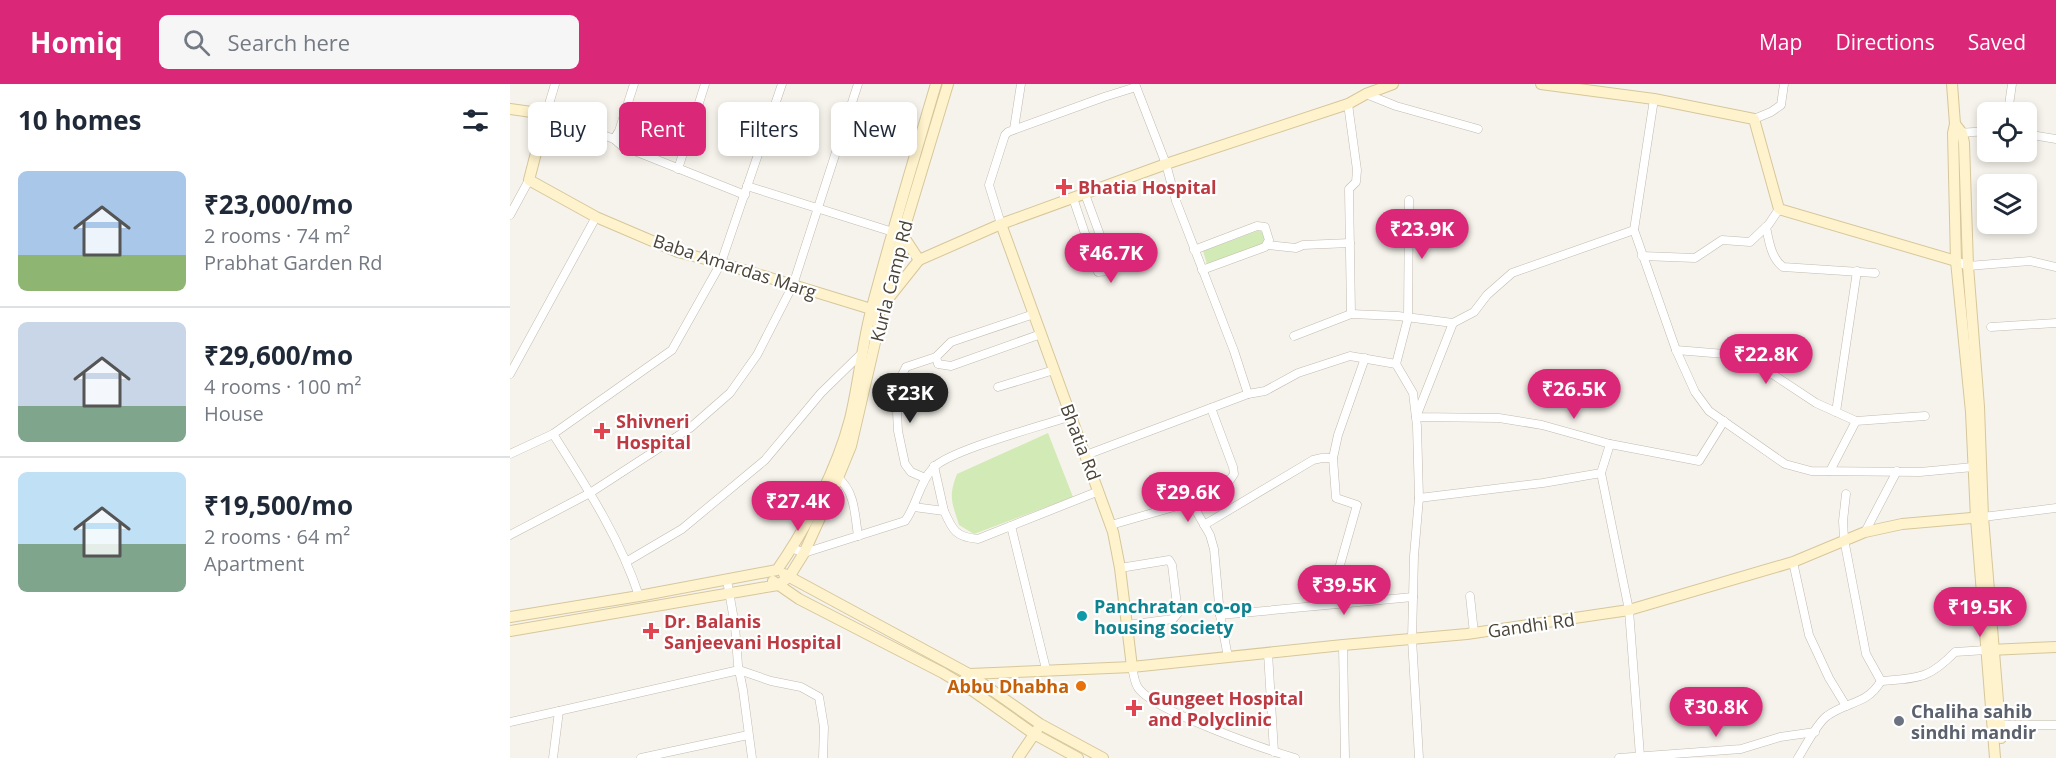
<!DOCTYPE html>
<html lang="en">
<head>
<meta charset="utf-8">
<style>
	body { margin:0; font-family:"Open Sans",sans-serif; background:#f6f6f7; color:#1f2937; height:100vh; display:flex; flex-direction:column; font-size:22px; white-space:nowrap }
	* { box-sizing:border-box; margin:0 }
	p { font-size:20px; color:#747a83 }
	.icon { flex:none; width:33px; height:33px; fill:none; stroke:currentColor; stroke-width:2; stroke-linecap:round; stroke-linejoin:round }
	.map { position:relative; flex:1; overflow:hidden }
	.details { display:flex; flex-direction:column; background:#fff; width:510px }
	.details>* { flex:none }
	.guide { position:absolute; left:18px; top:18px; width:570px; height:54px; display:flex; gap:12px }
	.fabs { position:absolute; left:1467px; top:18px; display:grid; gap:12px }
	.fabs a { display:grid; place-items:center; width:60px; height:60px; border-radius:9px; background:#fff; box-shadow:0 3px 9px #0003; font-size:30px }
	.price { position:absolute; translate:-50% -51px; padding:0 14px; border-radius:21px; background:#db2777; color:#fff; font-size:20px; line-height:39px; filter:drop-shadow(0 2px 3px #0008) }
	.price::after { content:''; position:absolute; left:50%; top:36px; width:18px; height:14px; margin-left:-9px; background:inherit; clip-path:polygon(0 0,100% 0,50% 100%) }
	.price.selected { background:#222; color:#fff }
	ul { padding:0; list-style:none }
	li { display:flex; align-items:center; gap:18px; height:150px; padding:0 18px }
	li+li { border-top:2px solid #e0e1e3 }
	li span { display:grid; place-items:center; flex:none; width:168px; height:120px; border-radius:9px; color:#555 }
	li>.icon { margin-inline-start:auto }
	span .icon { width:72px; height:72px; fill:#fffc; stroke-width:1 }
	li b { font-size:26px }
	h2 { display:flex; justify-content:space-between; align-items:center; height:72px; padding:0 18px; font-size:26px }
	.chip { padding:0 21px; border-radius:9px; background:#fff; box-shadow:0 3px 9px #0003; font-size:21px; line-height:54px }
	.chip.selected { background:#db2777; color:#fff }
	header { display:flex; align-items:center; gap:36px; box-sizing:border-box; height:84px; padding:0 30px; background:#db2777; color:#fff }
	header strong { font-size:28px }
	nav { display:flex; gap:33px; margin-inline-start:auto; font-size:21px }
	.search { width:420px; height:54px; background:#f6f6f7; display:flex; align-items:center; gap:15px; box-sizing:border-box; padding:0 21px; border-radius:9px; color:#747a83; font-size:22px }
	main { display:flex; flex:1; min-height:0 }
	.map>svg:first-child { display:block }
	.green { fill:#d2eab5 }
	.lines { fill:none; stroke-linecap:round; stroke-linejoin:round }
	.street-casing { stroke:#c2bbae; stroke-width:9 }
	.secondary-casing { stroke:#d6c79b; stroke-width:12 }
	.street { stroke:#fff; stroke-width:8 }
	.secondary { stroke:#fff3cd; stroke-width:10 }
	.health-dot { fill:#e0444e; stroke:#fff; stroke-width:2 }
	.culture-dot { fill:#0f9aa8; stroke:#fff; stroke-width:2 }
	.food-dot { fill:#e8710a; stroke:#fff; stroke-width:2 }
	.worship-dot { fill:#6b7280; stroke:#fff; stroke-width:2 }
	.labels { text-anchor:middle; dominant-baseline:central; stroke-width:4.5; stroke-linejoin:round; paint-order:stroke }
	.health-label { font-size:18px; font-weight:bold; fill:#be3a42; stroke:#fff; text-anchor:start }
	.street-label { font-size:18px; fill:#4b4439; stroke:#fff }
	.culture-label { font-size:18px; font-weight:bold; fill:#0d838f; stroke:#fff; text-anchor:start }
	.food-label { font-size:18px; font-weight:bold; fill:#c56008; stroke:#fff; text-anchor:end }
	.worship-label { font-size:18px; font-weight:bold; fill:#5b616d; stroke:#fff; text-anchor:start }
</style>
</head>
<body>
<header>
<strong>Homiq</strong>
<div class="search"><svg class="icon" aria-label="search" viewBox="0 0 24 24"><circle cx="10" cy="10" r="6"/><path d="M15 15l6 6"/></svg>Search here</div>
<nav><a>Map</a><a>Directions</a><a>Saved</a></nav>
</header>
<main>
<section class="details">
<h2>10 homes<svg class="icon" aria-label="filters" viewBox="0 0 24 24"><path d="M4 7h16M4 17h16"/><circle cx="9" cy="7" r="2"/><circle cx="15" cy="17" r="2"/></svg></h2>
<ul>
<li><span style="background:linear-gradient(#a9c7e8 70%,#8fb573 0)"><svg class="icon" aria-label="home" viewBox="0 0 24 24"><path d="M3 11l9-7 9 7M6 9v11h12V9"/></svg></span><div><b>₹23,000/mo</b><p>2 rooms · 74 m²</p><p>Prabhat Garden Rd</p></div></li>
<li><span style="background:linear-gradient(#c9d6e8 70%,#7fa58c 0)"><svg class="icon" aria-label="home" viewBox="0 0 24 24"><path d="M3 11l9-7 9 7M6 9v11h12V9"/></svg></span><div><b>₹29,600/mo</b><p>4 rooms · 100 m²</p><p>House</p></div></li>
<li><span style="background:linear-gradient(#bfe0f5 60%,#7fa58c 0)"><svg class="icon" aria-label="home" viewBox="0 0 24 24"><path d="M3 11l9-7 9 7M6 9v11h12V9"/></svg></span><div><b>₹19,500/mo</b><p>2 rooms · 64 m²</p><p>Apartment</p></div></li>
</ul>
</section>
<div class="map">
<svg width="1546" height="674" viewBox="0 0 1546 674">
	<rect width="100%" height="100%" fill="#f6f3ec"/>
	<g class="green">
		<path d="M750,146l6,7 -2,9 -57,18 -4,-13z"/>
		<path d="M538,349l25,64 -99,37 -15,-9c-7,-23 -11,-28 -2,-51z"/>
	</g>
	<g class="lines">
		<g class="street-casing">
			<g id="street">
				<path d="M45,0l-9,30 68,25 8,7 123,49"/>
				<path d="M625,0l31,80 10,37 58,150 14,43 17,-3 33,-18 52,-17 46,8 17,29 4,33 2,72 -5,58 -2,83 7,119"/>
				<path d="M856,10l30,12 82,23"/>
				<path d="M1144,15l-20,131 42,120 19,42 14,19 76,53 26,7 109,1 53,-5"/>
				<path d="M838,20l9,66 -1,12 -7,7 2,125"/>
				<path d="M1498,28l4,-28"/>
				<path d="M1244,35l17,-7 10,-7 3,-21"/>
				<path d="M504,45l7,-45"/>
				<path d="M1449,49l29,-2"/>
				<path d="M1516,50l30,5"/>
				<path d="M104,55l5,-8 15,-47"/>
				<path d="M168,85l27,-85"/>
				<path d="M237,102l146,46"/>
				<path d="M563,114l25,74 12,-1 2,-3 -27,-74"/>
				<path d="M0,131l19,-35"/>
				<path d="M491,140l-12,-39 16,-50 3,-3 96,-35 32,-10"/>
				<path d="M1256,143c3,14 5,31 17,40l92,6"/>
				<path d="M757,161l29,3 7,-3 47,-2"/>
				<path d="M684,166l63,-24 8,1 4,13 -4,7 -63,23"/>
				<path d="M1132,172l53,2 27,-18 28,2 19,-18 10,-15"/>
				<path d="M1446,177l12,5 62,-5 26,6"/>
				<path d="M943,239l-37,94 83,1 43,7 68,19 89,17 25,-40"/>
				<path d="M1481,243l65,-4"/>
				<path d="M784,252l57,-22 47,2 55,7 21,-11 13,-17 25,-22 122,-43"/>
				<path d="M1166,266l61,5 14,5 65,43 40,18"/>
				<path d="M426,273l2,7 13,2 90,-32"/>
				<path d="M886,280l12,-46 1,-118"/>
				<path d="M0,290l86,-157"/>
				<path d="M488,303l56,-17"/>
				<path d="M701,324l22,59 1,7 -4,6 -37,19 -2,3 19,33 4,14 6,66 8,42"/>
				<path d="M1326,328l21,-141"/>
				<path d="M43,350c33,52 67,104 86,162"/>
				<path d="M1100,360l-9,29 28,137 11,146"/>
				<path d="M0,370l43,-20 119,-84 49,-87 61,-179"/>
				<path d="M576,371l162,-61"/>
				<path d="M424,382l10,45"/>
				<path d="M1320,387l26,-50 69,-5"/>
				<path d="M328,394c17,13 17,38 20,58"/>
				<path d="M415,394l-14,-6 -6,-8 -7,-33 -1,-19 6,-39 3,-6 30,-10 15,-15 83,-28"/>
				<path d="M1336,410l-3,27 1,18 22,115 15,27"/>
				<path d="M909,414l124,-15 58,-10"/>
				<path d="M404,423l30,4c9,20 12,26 34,28l121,-48"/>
				<path d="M1473,433l73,-9"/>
				<path d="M601,441l80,-23"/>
				<path d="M694,441l109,-65 9,-2h11"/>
				<path d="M501,442l35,143"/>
				<path d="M1355,448l32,-61"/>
				<path d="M0,451l80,-42 100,-65 40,-35 27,-38 36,-70 65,-201"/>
				<path d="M282,464l12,5 101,-32c12,-16 14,-38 28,-53 17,-18 109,-42 138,-52"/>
				<path d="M116,478l56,-33 83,-69 56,-67 42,-41"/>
				<path d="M1283,478l16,73 20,43 17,28"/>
				<path d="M610,484l49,-8 3,5 6,48 -5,6 -46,6"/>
				<path d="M217,496l8,46 3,39 5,25 9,68"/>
				<path d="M960,512l4,37"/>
				<path d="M825,520l1,-25 21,-74 -21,-7 -3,-40 5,-23 27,-77"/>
				<path d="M710,531l193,-18"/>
				<path d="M833,561l2,113"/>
				<path d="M758,569l6,99"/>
				<path d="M622,583c2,8 2,16 7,22 18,23 125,60 156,69"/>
				<path d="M1371,597c36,-3 47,-1 74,-29l31,-2"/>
				<path d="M0,638l229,-52 32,11 30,6 18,10 5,30 -1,31"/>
				<path d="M1488,641h58"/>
				<path d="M43,674l6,-47"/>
				<path d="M131,674l107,-23"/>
				<path d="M1109,674l122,-9 39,-12 35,-5"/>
				<path d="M1288,674c7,-11 19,-35 29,-42 20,-15 40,-11 54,-35"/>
			</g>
		</g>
		<g class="secondary-casing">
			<g id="secondary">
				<path d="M1031,0l113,15 100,20 25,90 177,52"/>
				<path d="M1442,0l3,40 -2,9 3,128 15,151 5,106 19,240"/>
				<path d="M0,25l36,5 -17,66 67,37 82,35 43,11 150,46h9l39,-49 82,-36 165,-60 182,-60 18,-10 27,-10"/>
				<path d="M1445,40l7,9 2,10 4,123 11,141 4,110 18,221"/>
				<path d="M491,140l112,308 7,36 12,99"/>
				<path d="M387,149l5,1 17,26"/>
				<path d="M274,490l185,100 71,50 63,34"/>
				<path d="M263,497l26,18 144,74 30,18 61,43 44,24"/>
				<path d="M0,533l129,-21 138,-26c30,-43 60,-101 73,-151 9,-37 12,-75 22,-112 20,-75 42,-149 64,-223"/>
				<path d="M0,547l268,-46 11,-8 15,-24 31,-68 16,-39 25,-108 4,-29 68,-225"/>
				<path d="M1479,566l67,-3"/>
				<path d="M451,600l8,-10 163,-7 211,-22 124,-11 162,-24 164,-48 72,-30 37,-8 81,-7"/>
				<path d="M508,674l19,-28"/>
			</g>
		</g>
		<use href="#street" class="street"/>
		<use href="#secondary" class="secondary"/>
	</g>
	<g class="health-dot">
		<path d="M551 94h6v6h6v6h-6v6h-6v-6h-6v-6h6z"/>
		<path d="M89 338h6v6h6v6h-6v6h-6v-6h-6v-6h6z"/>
		<path d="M138 538h6v6h6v6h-6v6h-6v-6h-6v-6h6z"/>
		<path d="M621 615h6v6h6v6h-6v6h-6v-6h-6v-6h6z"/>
	</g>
	<circle class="culture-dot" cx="572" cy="532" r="6"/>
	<circle class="food-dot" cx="571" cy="602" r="6"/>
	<circle class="worship-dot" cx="1389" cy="637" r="6"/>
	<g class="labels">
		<g class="health-label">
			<text x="568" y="103">Bhatia Hospital</text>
			<text x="106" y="337">Shivneri<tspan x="106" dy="21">Hospital</tspan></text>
			<text x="154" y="537">Dr. Balanis<tspan x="154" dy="21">Sanjeevani Hospital</tspan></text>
			<text x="638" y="614">Gungeet Hospital<tspan x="638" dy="21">and Polyclinic</tspan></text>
		</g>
		<g class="street-label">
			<text transform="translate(225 182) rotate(18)">Baba Amardas Marg</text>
			<text transform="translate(381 197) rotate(-76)">Kurla Camp Rd</text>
			<text transform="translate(571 358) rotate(69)">Bhatia Rd</text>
			<text transform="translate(1021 541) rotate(-8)">Gandhi Rd</text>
		</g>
		<g class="culture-label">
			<text x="584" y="522">Panchratan co-op<tspan x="584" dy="21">housing society</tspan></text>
		</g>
		<g class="food-label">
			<text x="559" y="602">Abbu Dhabha</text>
		</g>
		<g class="worship-label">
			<text x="1401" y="627">Chaliha sahib<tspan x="1401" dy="21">sindhi mandir</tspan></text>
		</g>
	</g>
</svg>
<div class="fabs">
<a><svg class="icon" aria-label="locate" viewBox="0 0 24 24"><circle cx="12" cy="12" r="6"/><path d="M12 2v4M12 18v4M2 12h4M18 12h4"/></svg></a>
<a><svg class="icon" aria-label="layers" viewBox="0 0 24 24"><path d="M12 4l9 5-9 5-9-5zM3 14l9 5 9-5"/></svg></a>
</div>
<b class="price" style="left:912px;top:176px">₹23.9K</b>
<b class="price" style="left:601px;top:200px">₹46.7K</b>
<b class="price" style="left:1256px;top:301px">₹22.8K</b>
<b class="price" style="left:1064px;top:336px">₹26.5K</b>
<b class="price selected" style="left:400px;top:340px">₹23K</b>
<b class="price" style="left:678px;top:439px">₹29.6K</b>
<b class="price" style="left:288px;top:448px">₹27.4K</b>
<b class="price" style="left:834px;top:532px">₹39.5K</b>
<b class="price" style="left:1470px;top:554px">₹19.5K</b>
<b class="price" style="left:1206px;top:654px">₹30.8K</b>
<div class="guide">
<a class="chip">Buy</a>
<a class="chip selected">Rent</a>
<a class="chip">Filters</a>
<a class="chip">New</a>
</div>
</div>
</main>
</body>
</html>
